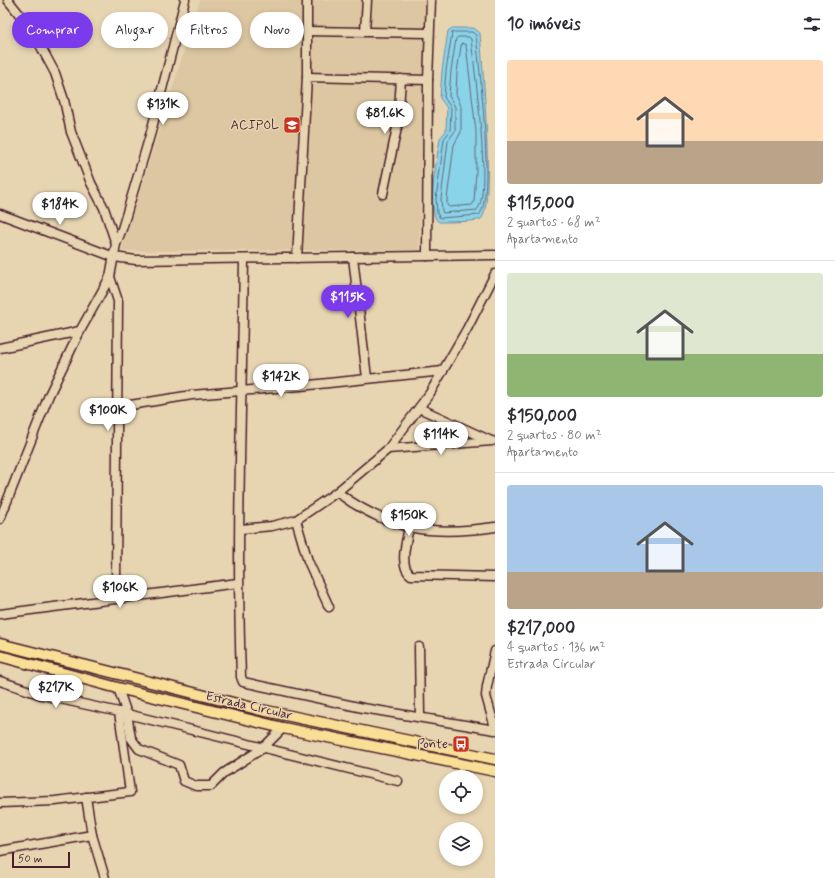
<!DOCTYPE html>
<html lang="pt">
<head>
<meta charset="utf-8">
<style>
	body { margin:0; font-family:Mynerve,sans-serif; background:#f2f2f3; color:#2b2b33; height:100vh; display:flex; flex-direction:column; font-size:15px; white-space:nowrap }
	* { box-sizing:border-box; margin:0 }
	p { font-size:13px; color:#7c7c81 }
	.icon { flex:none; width:22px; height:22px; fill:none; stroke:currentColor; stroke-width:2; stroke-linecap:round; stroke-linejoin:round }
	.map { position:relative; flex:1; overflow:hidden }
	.sheet { display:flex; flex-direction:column; background:#fff; width:340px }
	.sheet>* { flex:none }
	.top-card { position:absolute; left:12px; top:12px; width:380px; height:36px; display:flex; gap:8px }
	.fabs { position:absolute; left:439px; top:770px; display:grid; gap:8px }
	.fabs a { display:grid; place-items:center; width:44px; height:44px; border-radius:50%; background:#fff; box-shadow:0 2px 6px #0003; font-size:20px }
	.scale { position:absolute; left:12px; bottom:10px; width:58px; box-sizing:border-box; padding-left:4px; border:2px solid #4a1f2b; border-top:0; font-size:11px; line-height:14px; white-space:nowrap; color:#4a1f2b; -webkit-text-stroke:3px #e7d5b2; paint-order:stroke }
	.price { position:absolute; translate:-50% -34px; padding:0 9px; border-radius:14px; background:#fff; color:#222; font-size:13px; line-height:26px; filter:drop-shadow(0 1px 2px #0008) }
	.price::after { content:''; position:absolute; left:50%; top:24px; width:12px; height:9px; margin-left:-6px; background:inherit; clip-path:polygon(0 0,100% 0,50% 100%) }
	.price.current { background:#7c3aed; color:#fff }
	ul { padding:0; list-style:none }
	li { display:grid; align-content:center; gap:8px; height:212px; padding:0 12px }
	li+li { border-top:1px solid #e1e1e2 }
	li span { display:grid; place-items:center; height:124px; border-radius:4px; color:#555 }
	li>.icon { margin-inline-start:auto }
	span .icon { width:72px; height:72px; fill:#fffc; stroke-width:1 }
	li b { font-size:17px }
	h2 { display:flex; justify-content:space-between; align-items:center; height:48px; padding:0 12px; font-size:17px }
	.pill { padding:0 14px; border-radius:18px; background:#fff; box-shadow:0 2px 6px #0003; font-size:14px; line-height:36px }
	.pill.current { background:#7c3aed; color:#fff }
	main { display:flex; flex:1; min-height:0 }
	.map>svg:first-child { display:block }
	.built { fill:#ddc7a2 }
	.water { fill:#8ad4ea; stroke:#708c9e }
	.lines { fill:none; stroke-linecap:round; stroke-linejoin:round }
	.shore { stroke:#646777; stroke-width:1 }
	.minor-casing { stroke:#4a1f2b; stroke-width:11 }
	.major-casing { stroke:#4a1f2b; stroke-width:13 }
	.minor { stroke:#e7d5b2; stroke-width:8 }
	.major { stroke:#f9df96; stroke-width:10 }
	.labels { text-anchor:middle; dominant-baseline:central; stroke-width:3; stroke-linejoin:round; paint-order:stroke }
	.poi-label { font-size:13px; fill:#4a1f2b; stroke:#e7d5b2; text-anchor:end }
	.street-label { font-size:13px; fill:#4a1f2b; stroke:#e7d5b2 }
</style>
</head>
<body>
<main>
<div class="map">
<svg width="495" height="878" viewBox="0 0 495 878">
	<rect width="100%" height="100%" fill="#e7d5b2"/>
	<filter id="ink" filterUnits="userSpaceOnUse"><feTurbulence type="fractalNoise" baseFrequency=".025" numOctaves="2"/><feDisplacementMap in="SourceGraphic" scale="8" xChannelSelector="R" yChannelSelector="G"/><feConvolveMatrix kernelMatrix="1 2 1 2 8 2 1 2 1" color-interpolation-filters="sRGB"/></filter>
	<g filter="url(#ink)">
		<path class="built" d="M200,0h227l-8,250 -298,1z"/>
		<path class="water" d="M452,28h22l6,5c2,26 15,175 1,186 -7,3 -33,3 -42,3 -14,-8 -1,-68 1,-84l6,-7 1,-23 -7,-10 2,-27 6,-40z"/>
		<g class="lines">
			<g class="shore">
				<path d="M454,32h18l4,3c3,29 19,164 3,180l-39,3 -3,-5 -1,-14 8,-60 6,-8 1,-23 -7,-11 2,-26 6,-38z"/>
				<path d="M458,37h11l2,2c3,27 21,155 6,171l-34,3 -1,-2 -1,-12 7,-58 7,-10v-24l-6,-11 2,-25 5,-32z"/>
				<path d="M462,43l4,2 10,86v40l-2,31 -2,3 -23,2 -2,-2v-6l7,-54 7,-13v-26l-5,-12 1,-22z"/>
			</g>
			<g class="minor-casing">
				<g id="minor">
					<path d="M307,31l122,2"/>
					<path d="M365,31l2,-31"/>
					<path d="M307,77v-77"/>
					<path d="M383,194l15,-71 3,-44"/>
					<path d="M0,214l114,43 22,3 359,-5"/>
					<path d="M116,244l6,-15 29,-97 34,-132"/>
					<path d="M427,256l1,-176"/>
					<path d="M353,257l14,121"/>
					<path d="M297,258l10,-181 121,3 3,-80"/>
					<path d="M244,259c-2,139 -8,279 -3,418l2,5 120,26 132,22"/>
					<path d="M110,277l8,24 -2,283"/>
					<path d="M0,348l80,-17"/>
					<path d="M118,407l74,-12 108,-9 143,-15"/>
					<path d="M419,408l70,32"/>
					<path d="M388,449l104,-8"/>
					<path d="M337,492c52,39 95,44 158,35"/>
					<path d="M0,519l49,-124 31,-64 30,-54 6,-33 -12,-36 -13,-25 -20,-51 -7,-32 -9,-27 -23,-43 -24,-30"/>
					<path d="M296,520l12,41 21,46"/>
					<path d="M409,527c-2,13 -11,39 2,48l84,2"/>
					<path d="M241,529l31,-3 24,-6 41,-28 51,-43 42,-56 37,-64 28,-55"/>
					<path d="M0,614l238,-31"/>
					<path d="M419,647l1,70"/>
					<path d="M495,651l-8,35 -1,10 9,32"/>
					<path d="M0,681l42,14 77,17 279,69"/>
					<path d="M118,688l9,26 4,24 8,11 40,16 5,16 12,5h15l13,-13 39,-25 20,-20"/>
					<path d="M86,797l6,38 13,43"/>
					<path d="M0,803l55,-2 75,-9 -11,-80"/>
					<path d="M0,851l92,-16"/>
				</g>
			</g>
			<g class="major-casing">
				<g id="major">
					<path d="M0,644l257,65 238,50"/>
					<path d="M0,656l118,32 165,40 212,43"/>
				</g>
			</g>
			<use href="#minor" class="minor"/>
			<use href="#major" class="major"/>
		</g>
	</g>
	<defs>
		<g id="university-square" transform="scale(0.9)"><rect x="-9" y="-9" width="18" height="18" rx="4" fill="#c8321e" stroke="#e7d5b2"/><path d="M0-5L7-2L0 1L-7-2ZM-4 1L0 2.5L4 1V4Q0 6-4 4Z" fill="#fff"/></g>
		<g id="bus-square" transform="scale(0.9)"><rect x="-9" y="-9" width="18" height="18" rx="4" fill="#c8321e" stroke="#e7d5b2"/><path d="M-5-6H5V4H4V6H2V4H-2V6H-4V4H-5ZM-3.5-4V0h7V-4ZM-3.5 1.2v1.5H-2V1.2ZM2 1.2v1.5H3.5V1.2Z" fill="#fff"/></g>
	</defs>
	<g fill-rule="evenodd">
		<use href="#university-square" x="292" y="125"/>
		<use href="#bus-square" x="461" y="744"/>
	</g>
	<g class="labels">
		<g class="poi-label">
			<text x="279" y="125">ACIPOL</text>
			<text x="448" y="744">Ponte</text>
		</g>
		<g class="street-label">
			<text transform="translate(249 706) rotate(13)">Estrada Circular</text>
		</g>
	</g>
</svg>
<div class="fabs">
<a><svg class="icon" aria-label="locate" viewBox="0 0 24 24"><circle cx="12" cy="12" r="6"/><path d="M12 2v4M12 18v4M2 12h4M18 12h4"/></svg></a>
<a><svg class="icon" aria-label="layers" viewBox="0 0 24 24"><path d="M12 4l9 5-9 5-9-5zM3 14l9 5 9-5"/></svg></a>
</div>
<div class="scale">50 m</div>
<b class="price" style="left:163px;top:126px">$131K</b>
<b class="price" style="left:385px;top:135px">$81.6K</b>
<b class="price" style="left:60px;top:226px">$184K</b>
<b class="price current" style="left:348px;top:319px">$115K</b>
<b class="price" style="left:281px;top:398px">$142K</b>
<b class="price" style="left:108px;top:432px">$100K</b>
<b class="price" style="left:441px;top:456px">$114K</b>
<b class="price" style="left:409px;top:537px">$150K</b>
<b class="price" style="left:120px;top:609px">$106K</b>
<b class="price" style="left:56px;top:709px">$217K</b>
<div class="top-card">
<a class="pill current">Comprar</a>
<a class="pill">Alugar</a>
<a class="pill">Filtros</a>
<a class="pill">Novo</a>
</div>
</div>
<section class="sheet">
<h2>10 imóveis<svg class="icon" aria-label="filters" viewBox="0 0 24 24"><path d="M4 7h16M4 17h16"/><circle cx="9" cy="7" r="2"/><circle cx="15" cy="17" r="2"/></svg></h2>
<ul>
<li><span style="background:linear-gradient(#ffd9b3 65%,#b9a48a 0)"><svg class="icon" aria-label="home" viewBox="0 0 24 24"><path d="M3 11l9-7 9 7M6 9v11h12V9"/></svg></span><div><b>$115,000</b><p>2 quartos · 68 m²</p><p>Apartamento</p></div></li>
<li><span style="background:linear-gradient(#dfe7d0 65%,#8fb573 0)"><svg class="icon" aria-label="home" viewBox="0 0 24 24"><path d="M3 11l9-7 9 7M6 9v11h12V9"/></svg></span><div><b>$150,000</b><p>2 quartos · 80 m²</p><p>Apartamento</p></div></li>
<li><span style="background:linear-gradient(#a9c7e8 70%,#b9a48a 0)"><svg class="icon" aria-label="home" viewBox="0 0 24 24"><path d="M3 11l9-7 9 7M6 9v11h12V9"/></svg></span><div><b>$217,000</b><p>4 quartos · 136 m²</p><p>Estrada Circular</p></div></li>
</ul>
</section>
</main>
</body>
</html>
